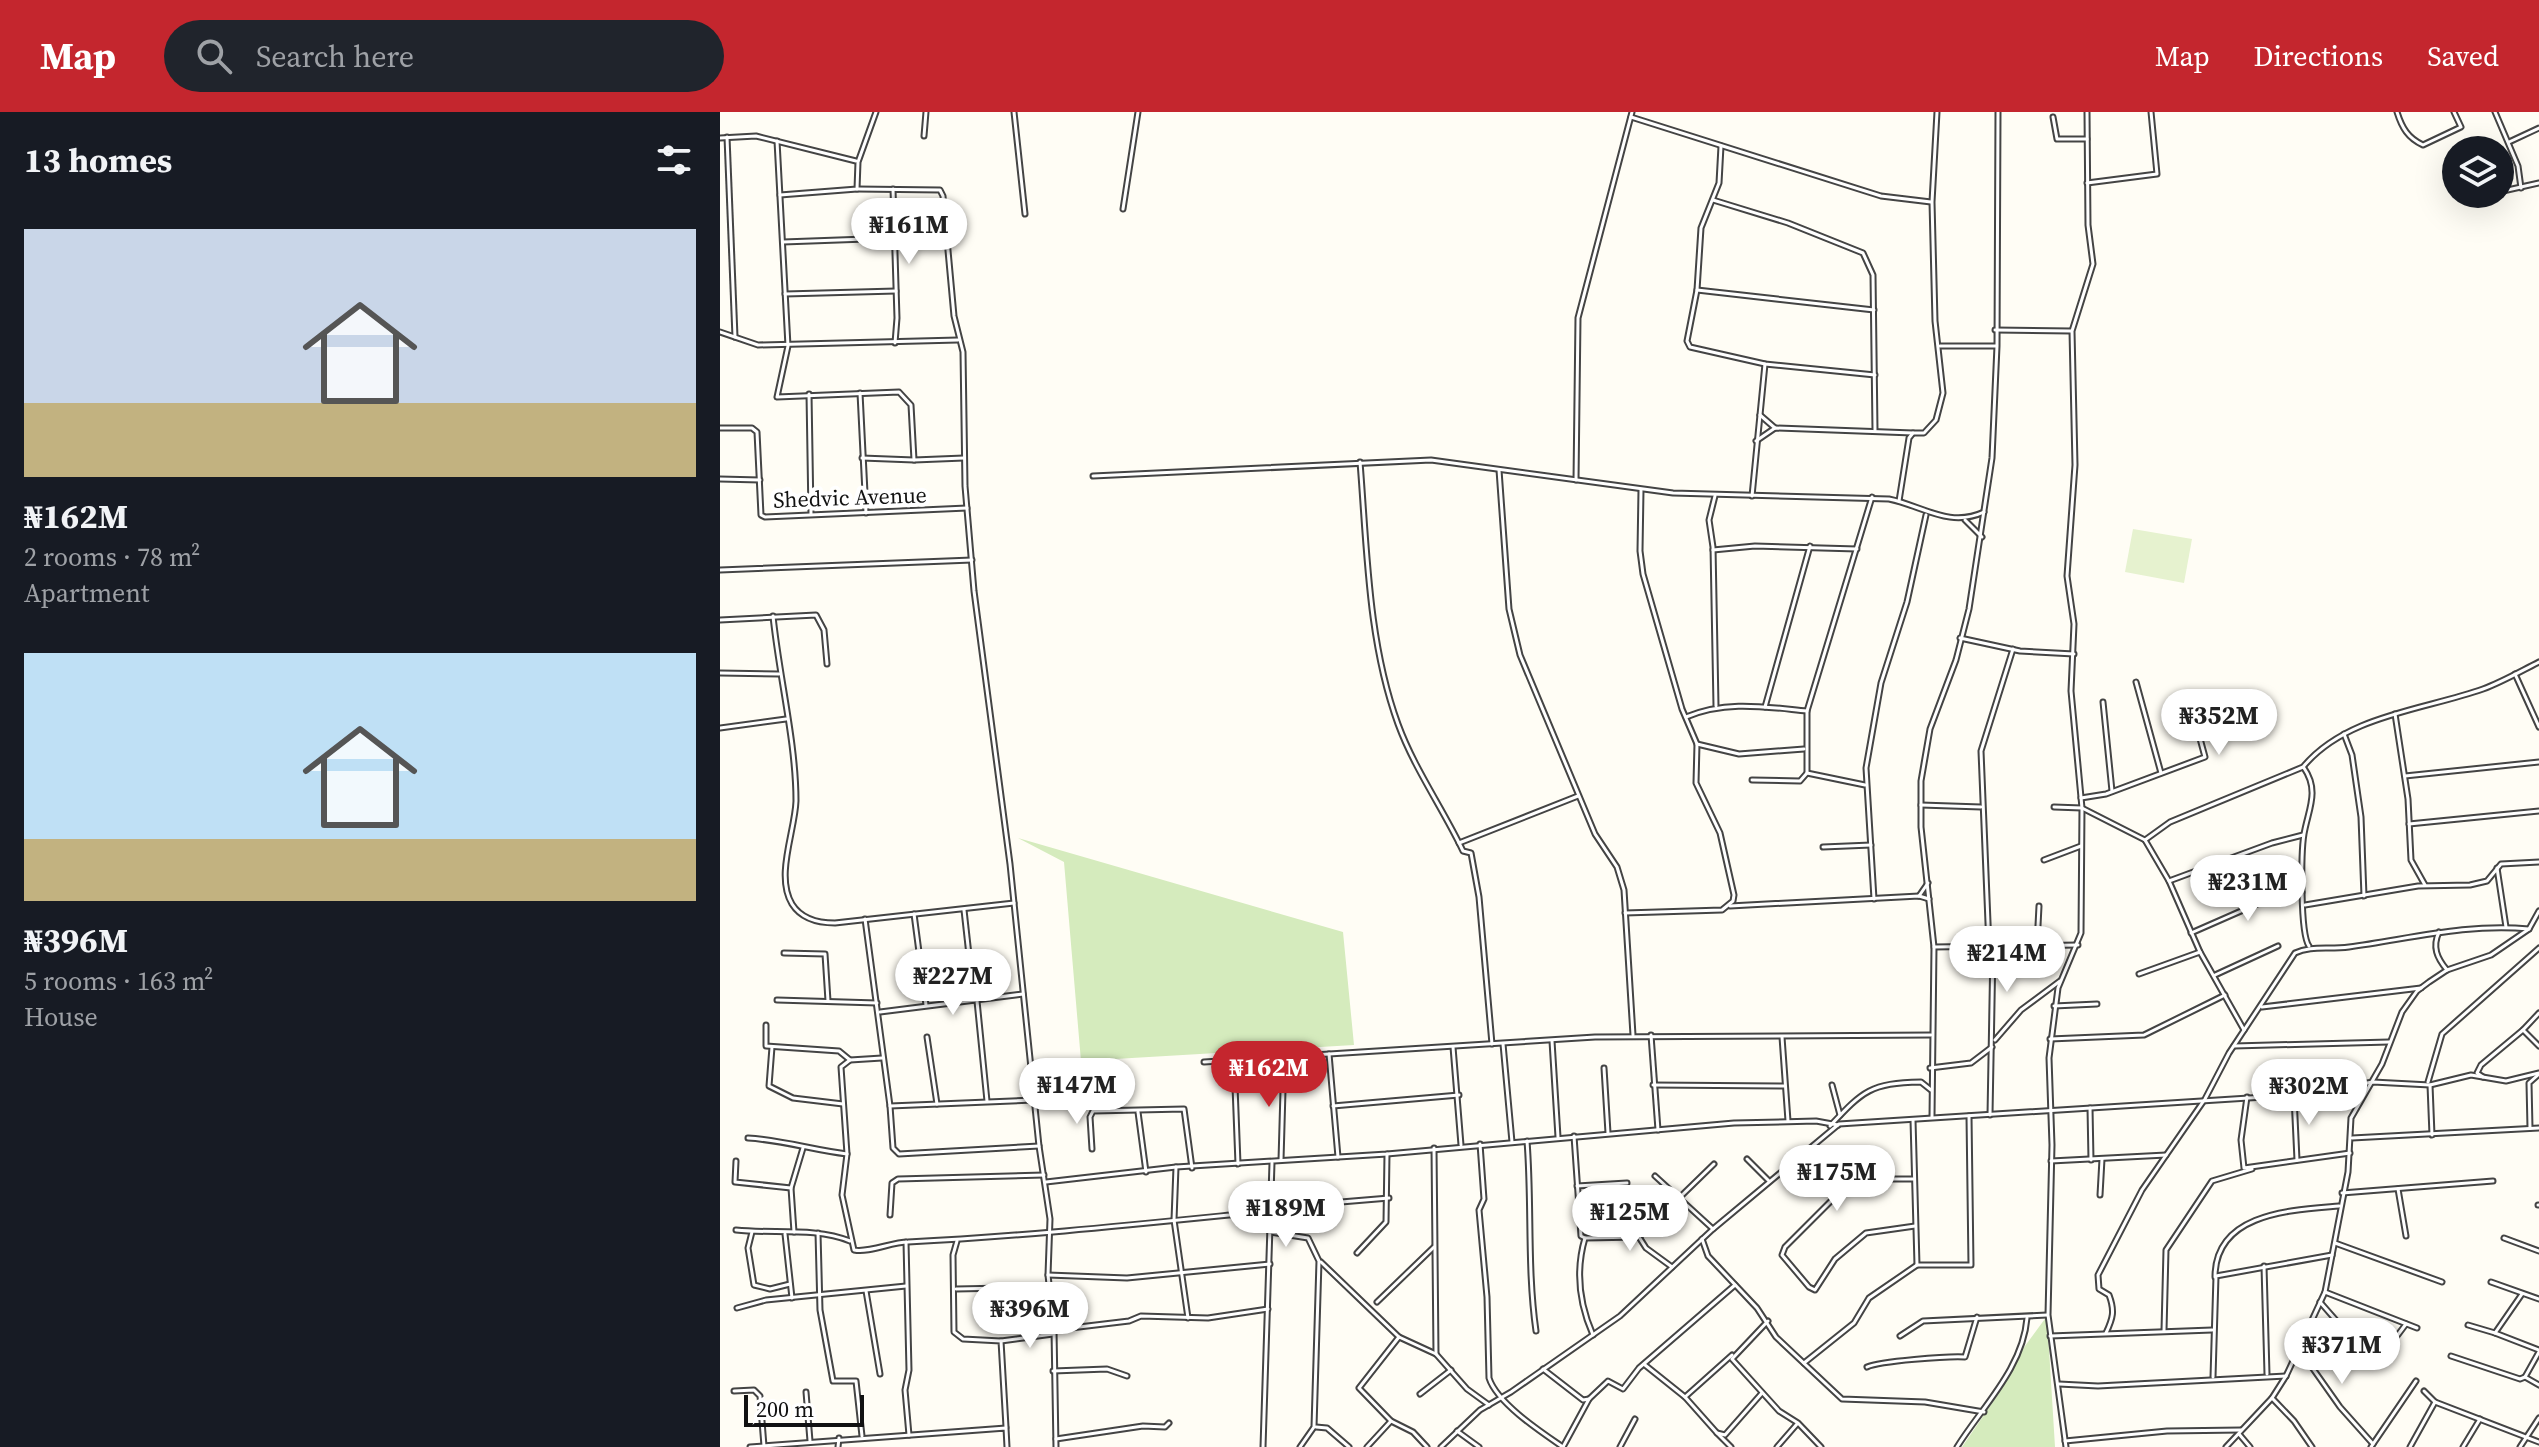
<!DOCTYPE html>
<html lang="en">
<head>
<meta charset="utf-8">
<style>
	body { margin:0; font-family:"Source Serif 4",serif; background:#20242c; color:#f1f3f6; height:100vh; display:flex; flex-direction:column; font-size:30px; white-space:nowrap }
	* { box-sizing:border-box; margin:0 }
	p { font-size:26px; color:#9ea1a6 }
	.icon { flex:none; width:44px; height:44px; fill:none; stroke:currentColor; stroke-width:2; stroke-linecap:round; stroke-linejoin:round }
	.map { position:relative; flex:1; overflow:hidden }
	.panel { display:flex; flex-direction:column; background:#171b24; width:720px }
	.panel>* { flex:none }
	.buttons { position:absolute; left:1722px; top:24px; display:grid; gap:16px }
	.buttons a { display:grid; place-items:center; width:72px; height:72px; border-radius:50%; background:#171b24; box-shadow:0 8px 32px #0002; font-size:40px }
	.scale { position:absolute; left:24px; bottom:20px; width:120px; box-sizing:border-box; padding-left:8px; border:4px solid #111; border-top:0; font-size:22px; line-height:28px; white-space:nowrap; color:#111; -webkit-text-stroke:6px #fff; paint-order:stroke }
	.price { position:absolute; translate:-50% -68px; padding:0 18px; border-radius:28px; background:#fff; color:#222; font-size:26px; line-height:52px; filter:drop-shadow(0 2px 4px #0008) }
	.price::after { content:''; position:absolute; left:50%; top:48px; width:24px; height:18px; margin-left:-12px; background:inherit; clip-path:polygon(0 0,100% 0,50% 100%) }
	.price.active { background:#c4262e; color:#fff }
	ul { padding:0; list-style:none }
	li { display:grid; align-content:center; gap:16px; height:424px; padding:0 24px }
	li span { display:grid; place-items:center; height:248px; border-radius:0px; color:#555 }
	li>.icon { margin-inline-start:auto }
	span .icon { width:144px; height:144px; fill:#fffc; stroke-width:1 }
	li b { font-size:34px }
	h2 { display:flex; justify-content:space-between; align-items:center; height:96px; padding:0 24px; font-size:34px }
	header { display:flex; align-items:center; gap:48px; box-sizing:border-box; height:112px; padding:0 40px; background:#c4262e; color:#fff }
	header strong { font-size:38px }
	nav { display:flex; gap:44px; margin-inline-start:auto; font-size:28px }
	.search { width:560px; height:72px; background:#20242c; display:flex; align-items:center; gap:20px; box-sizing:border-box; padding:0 28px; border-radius:44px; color:#9ea1a6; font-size:30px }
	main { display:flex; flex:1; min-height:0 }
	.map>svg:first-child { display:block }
	.green { fill:#d5ebbd }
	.pitch { fill:#e6f2cf }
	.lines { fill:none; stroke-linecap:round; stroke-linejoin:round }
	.street-casing { stroke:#444; stroke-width:7 }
	.street { stroke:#fff; stroke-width:3 }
	.labels { text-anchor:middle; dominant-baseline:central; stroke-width:8; stroke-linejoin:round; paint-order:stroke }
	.street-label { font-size:22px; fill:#111; stroke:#fff }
</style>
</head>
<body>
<header>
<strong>Map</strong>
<div class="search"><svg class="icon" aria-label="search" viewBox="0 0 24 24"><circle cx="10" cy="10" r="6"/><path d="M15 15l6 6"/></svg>Search here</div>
<nav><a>Map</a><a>Directions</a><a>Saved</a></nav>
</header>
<main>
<section class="panel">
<h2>13 homes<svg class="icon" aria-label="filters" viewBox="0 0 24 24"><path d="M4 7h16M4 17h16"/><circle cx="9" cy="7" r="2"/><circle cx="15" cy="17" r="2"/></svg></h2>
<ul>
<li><span style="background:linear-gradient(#c9d6e8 70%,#c2b280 0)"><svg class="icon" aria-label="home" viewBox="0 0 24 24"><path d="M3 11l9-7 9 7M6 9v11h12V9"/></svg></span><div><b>₦162M</b><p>2 rooms · 78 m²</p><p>Apartment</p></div></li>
<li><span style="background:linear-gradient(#bfe0f5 75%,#c2b280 0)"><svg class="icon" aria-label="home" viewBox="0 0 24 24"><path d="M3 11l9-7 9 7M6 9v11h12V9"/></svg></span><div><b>₦396M</b><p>5 rooms · 163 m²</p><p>House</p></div></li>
</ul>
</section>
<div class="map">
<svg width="1819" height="1335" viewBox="0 0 1819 1335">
	<rect width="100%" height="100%" fill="#fffdf5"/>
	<g class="green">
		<path d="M298,726l325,94 11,113 -273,16 -17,-199z"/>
		<path d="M1327,1204l8,131h-93l37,-54 12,-28z"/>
	</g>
	<path class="pitch" d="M1413,417l59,10 -8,44 -59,-11z"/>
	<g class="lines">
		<g class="street-casing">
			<g id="street">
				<path d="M294,0l11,102"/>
				<path d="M1677,0c5,16 11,26 26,33l38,-18 -7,-15"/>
				<path d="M1775,0l23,54 3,22"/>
				<path d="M911,5l250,79 50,6"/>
				<path d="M1333,5l4,22h30"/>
				<path d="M204,24l2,-24"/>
				<path d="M7,25l8,200"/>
				<path d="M0,26l36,-2 100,25"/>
				<path d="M57,29l11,205 -11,51 122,-5 12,13 3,55 50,-2"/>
				<path d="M1789,30l30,-14"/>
				<path d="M1001,34l-2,37 -18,45 -4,62 -10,51 3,6 75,17 110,11"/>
				<path d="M1367,71l70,-9 -6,-62"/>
				<path d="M137,77l83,1 3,6 11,120 9,36 2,134 9,105 36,273 29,282 11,73 -2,56 6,55 2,117"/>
				<path d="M173,77l4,129 -2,25"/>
				<path d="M1783,79l36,-8"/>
				<path d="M60,83l77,-6 1,-27 18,-50"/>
				<path d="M993,88l75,23 75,30 10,22 2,155"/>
				<path d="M403,97l15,-97"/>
				<path d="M63,130l111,-4"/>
				<path d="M977,178l177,20"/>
				<path d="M65,182l111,-3"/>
				<path d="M1275,218l76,1"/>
				<path d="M0,220l38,13 200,-5"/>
				<path d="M1220,234h56"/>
				<path d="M140,281l6,120"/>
				<path d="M89,282l2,120"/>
				<path d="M1040,303l15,13"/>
				<path d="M0,316h32l5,4 4,83 4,2 202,-9"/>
				<path d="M1036,329l19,-13 138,5"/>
				<path d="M142,346l52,2"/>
				<path d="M640,350c7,87 8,180 38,262 16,44 45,85 65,127l8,2 8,44 13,147"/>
				<path d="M779,358l10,139 11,46 75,179 22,33 7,23 9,145"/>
				<path d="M373,364l338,-16 242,33 216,6c34,7 60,29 95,13"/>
				<path d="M0,367l40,1"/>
				<path d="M856,368l2,-162 54,-206"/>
				<path d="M995,384l-6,24 4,27 3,159"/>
				<path d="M1032,384l13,-132"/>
				<path d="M1179,389l10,-63 4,-5h11l12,-13 7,-27 -8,-72 -3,-119 5,-90"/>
				<path d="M1245,408l17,17"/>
				<path d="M993,438l42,-4 102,3"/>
				<path d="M0,458l252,-10"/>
				<path d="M53,504c6,60 23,126 23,185 -1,30 -21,75 -4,103 10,16 27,19 43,19l179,-20"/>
				<path d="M0,508l96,-5 8,15 3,34"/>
				<path d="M1240,526l60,13 54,3"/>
				<path d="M0,561l59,1"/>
				<path d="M1795,562l24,53"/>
				<path d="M1416,570l25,91"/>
				<path d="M1383,590l9,89"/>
				<path d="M1045,595l45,-161"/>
				<path d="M1675,602l13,85 3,61 14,25"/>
				<path d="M966,605c40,-17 79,-10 121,-6"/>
				<path d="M0,616l66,-9"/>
				<path d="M1624,622l8,21 9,62 3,79"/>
				<path d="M977,632l42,10 65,-5"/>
				<path d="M1584,656c16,23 4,42 0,66 -3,18 -4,100 5,112"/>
				<path d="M1087,661l58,12"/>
				<path d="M1685,664l134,-14"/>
				<path d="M1032,668l48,1 7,-8v-62l65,-214"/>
				<path d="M1361,686l25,-4 99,-37 -16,-59"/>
				<path d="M1201,693l60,2"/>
				<path d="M1334,695l28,1 63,32 24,41 31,71 44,78"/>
				<path d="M1689,712l130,-13"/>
				<path d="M1425,728l25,-18 133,-55c43,-52 121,-57 180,-78 19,-7 38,-18 56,-27"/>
				<path d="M739,731l119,-47"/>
				<path d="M1103,735l48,-2"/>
				<path d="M1324,748l37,-14"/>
				<path d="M1777,756l9,59"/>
				<path d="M1449,769l103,-38 31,-8"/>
				<path d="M1199,784l9,-13"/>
				<path d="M1154,787l-8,-131 15,-85 26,-81 19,-87"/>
				<path d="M1585,793l113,-19 52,-1 17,-4 14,-17 38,-2"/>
				<path d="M1010,794l189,-10 10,3"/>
				<path d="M244,798l10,90"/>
				<path d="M905,801l97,-3 11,-9 1,-6 -14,-62 -24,-50 1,-39 -15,-35 -39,-135 -3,-23 1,-61"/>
				<path d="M194,802l12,91"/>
				<path d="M145,807l25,187 143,-6"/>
				<path d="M1719,820c-7,15 -2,26 8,38"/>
				<path d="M1471,821l82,-36 29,-5"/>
				<path d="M1317,833l2,-39"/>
				<path d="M1214,835l144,-2"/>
				<path d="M1269,835l-8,-196 32,-102"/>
				<path d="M64,841l41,1 3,47"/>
				<path d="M1419,862l61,-22"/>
				<path d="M1495,863l63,-29"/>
				<path d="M57,888l100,3"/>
				<path d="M257,889l10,100"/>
				<path d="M1334,894l43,-2"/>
				<path d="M1542,895l159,-19"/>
				<path d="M160,900l143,-18"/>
				<path d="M1819,901l-16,17 16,16"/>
				<path d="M46,913v21l73,5 11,9"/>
				<path d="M931,923l7,95"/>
				<path d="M207,925l10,67"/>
				<path d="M1062,925l6,84"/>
				<path d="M1330,927l94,-4 81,-40"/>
				<path d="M1275,928l26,-30 39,-29"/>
				<path d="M832,929l6,96"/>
				<path d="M783,932l9,98"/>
				<path d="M1514,934l155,-4"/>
				<path d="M52,935l-3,39 24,12 50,6"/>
				<path d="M733,935l8,98"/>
				<path d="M609,942l9,103"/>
				<path d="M162,946l-32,2 -9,7 6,87 -5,41 12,55c16,3 37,-8 54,-8 121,-6 241,-19 362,-31"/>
				<path d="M514,948l4,104"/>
				<path d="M484,950l391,-25 336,-2"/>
				<path d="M884,956l4,65"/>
				<path d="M1210,956l41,-5 21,-16"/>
				<path d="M1763,965l-6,-4 4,-8 42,-35"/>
				<path d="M1708,970l14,-48 97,-86"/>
				<path d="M933,973l131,1"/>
				<path d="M1112,973l8,30"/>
				<path d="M1710,973l2,50"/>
				<path d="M1574,984l3,64"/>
				<path d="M1527,985l-6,43 3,28 106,-15"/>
				<path d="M170,994l3,42 6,6 140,-8"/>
				<path d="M613,994l126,-11"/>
				<path d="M1370,996l1,52"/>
				<path d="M418,1000l8,60"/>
				<path d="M1270,1003l3,-168"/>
				<path d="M1212,1005l2,-170 -13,-120v-46l9,-52 26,-69 13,-51 23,-151 5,-112 1,-234"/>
				<path d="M1193,1008l4,145"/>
				<path d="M1110,1014c33,-35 40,-43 91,-44l10,8"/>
				<path d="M1810,1016l-1,-45 10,-9"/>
				<path d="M854,1024l7,100 4,2c-10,34 -6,65 8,97"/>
				<path d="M28,1026c34,2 65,12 99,16"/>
				<path d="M1632,1026l187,-10"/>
				<path d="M807,1029c5,64 0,127 9,190"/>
				<path d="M760,1032l4,55 -5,11 8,87 2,81c8,25 52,54 74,69"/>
				<path d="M714,1036l2,206 31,35 22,16"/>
				<path d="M372,1037l-2,-32 3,-6 91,-2 8,59"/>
				<path d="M1027,1047l22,22"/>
				<path d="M561,1048l3,-104"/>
				<path d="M16,1049l-1,21 56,6"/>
				<path d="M1331,1049l115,-6"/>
				<path d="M456,1055l-2,53 14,98"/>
				<path d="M935,1064l58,53"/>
				<path d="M1193,1067h-41l-23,4 -64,64 -3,8 27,32 6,3 20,-31 31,-26 49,-7"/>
				<path d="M326,1070l130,-15 211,-13 347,-31 82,-2 22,4"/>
				<path d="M857,1074l50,-3"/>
				<path d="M1678,1077l8,47"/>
				<path d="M1622,1081l151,-12"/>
				<path d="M1380,1083l2,-36"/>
				<path d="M597,1092l72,-6"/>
				<path d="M1818,1093h1"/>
				<path d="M170,1103l2,-32 6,-4 146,-4"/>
				<path d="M16,1118c38,4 79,-3 114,11"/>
				<path d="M32,1120l-4,16 6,37 16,4 20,-5"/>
				<path d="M74,1120l-3,-44 12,-40"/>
				<path d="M550,1120l38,6 11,23 -5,166 -14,20"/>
				<path d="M98,1121l2,77 13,71h23l6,55"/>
				<path d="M65,1122l7,64"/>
				<path d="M919,1125l75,-73"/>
				<path d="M865,1126l54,-1 7,11 26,19"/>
				<path d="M1784,1126l35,13"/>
				<path d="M982,1127l6,17 49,52 19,29 66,62 83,3 59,10"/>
				<path d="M237,1129l-4,14 1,77 9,7 38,2 5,86"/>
				<path d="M186,1130l3,128 -4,20 4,45"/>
				<path d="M1615,1131l107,39"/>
				<path d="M637,1141l29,-31 1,-68"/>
				<path d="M601,1150l78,75"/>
				<path d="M1544,1154l3,108"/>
				<path d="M328,1163l79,3 143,-14"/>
				<path d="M1495,1165c0,-65 78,-67 124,-71"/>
				<path d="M1771,1170l48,17"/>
				<path d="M236,1177l92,-2"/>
				<path d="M146,1179l14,83"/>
				<path d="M1605,1180l92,36"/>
				<path d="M657,1190l57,-55"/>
				<path d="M1600,1190l50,57 -1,5 10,-4 27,-36"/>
				<path d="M17,1196l29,-8 140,-14"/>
				<path d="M1048,1209l-36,38 47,52 19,12 23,24"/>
				<path d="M1748,1213l27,8 27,-39"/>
				<path d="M334,1218l75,-9 12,-5 67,2 60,-9"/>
				<path d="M1444,1219l2,-81 46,-69 40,-12"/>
				<path d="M1386,1221c7,-15 9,-22 3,-38l-10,-6 -1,-14 44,-85 63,-91 24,-46 66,-100c16,-8 34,-3 54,-6 60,-8 118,-24 180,-18"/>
				<path d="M1775,1221l44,17"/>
				<path d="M1180,1224l23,-15 124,-6"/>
				<path d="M1330,1224l162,-6"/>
				<path d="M281,1229l52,-7"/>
				<path d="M1577,1241l7,3 36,51 33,37"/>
				<path d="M1731,1244l69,23 5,-2 14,8"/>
				<path d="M1084,1251l50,-40 15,-25 48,-33h54l-2,-149"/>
				<path d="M925,1253l40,32 32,36 8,2 37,-42"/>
				<path d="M1147,1255c13,-6 81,-11 98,-10l12,-40"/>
				<path d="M823,1257l40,31 6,-1 19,-18 15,8 16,-21 96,-83"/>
				<path d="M333,1259l54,-2 20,7"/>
				<path d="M1493,1265l3,-101 116,-21"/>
				<path d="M1805,1265l14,-25"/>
				<path d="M1339,1272l39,2 188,-10"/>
				<path d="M14,1279l20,-1 6,6 4,50"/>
				<path d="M1704,1279l11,11"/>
				<path d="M86,1280l4,49"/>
				<path d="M700,1282l31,-24"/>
				<path d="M965,1285l47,-42"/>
				<path d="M1552,1286l22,23 18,26"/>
				<path d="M596,1315l11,1 22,19"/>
				<path d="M737,1319l22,16"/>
				<path d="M997,1321l14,14"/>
				<path d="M1519,1322l11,13"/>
				<path d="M336,1327l87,-13 22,1 4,-4"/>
				<path d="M1345,1329l102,-10 74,-1"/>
				<path d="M30,1335l256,-19 1,19"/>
				<path d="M118,1335l1,-9"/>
				<path d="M543,1335l9,-284"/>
				<path d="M647,1335l24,-26"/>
				<path d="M707,1335l-14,-15 -22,-11 -32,-33 40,-51 37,17"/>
				<path d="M721,1335l39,-37 31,-18 109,-76 93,-87 126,-105 455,-29 79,-13 57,3 41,-10 35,6 33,-8"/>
				<path d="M843,1335l26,-48"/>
				<path d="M900,1335l15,-28"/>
				<path d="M1057,1335l20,-23"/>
				<path d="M1237,1335c25,-40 66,-79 70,-129"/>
				<path d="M1346,1335l-18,-132 4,-170 -3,-87 9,-70 23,-55 1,-125 -11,-117 3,-67 -7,-48 8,-111 -3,-134 21,-67 -5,-39 -1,-113"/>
				<path d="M1506,1335l46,-49 14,-22 39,-84 23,-120 3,-54 31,-54 20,-52 15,-21 12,-9 18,-12 44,-15 38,-26 10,-18"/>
				<path d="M1651,1335l45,-66"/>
				<path d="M1690,1335l25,-45 104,40"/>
				<path d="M1743,1335l17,-28"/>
				<path d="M1800,1335l19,-29"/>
			</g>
		</g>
		<use href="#street" class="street"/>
	</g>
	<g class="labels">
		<g class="street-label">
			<text transform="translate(130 385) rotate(-2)">Shedvic Avenue</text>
		</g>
	</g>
</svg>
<div class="buttons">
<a><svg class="icon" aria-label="layers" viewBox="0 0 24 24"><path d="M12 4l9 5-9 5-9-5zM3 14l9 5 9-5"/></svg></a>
</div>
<div class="scale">200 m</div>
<b class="price" style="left:189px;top:154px">₦161M</b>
<b class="price" style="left:1499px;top:645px">₦352M</b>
<b class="price" style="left:1528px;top:811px">₦231M</b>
<b class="price" style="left:1287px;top:882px">₦214M</b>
<b class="price" style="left:233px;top:905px">₦227M</b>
<b class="price active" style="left:549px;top:997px">₦162M</b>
<b class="price" style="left:357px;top:1014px">₦147M</b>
<b class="price" style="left:1589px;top:1015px">₦302M</b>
<b class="price" style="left:1117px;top:1101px">₦175M</b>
<b class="price" style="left:566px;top:1137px">₦189M</b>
<b class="price" style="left:910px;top:1141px">₦125M</b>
<b class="price" style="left:310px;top:1238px">₦396M</b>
<b class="price" style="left:1622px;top:1274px">₦371M</b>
</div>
</main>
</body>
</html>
